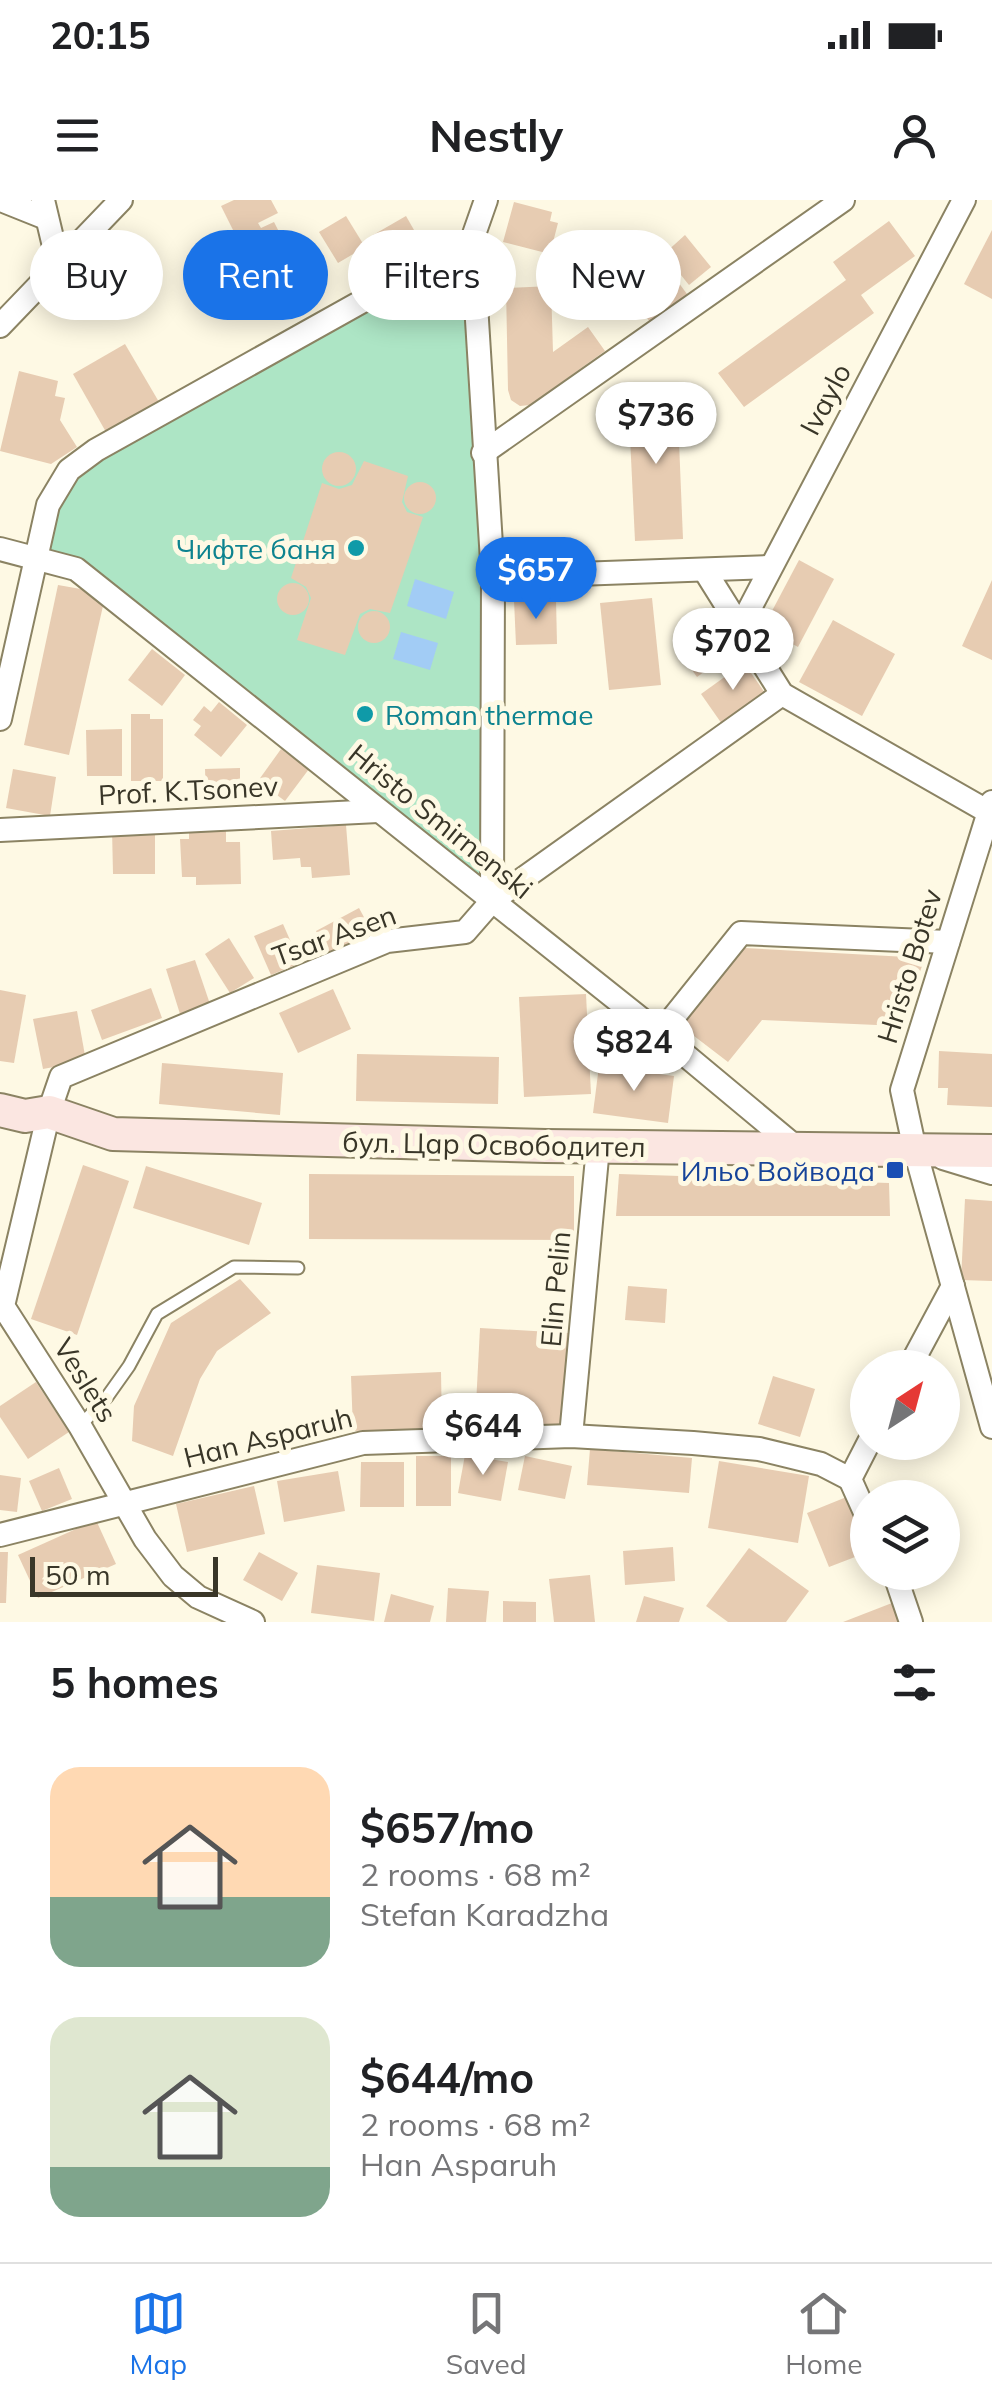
<!DOCTYPE html>
<html lang="en">
<head>
<meta charset="utf-8">
<style>
	body { margin:0; font-family:Mulish,sans-serif; background:#f2f2f2; color:#202124; height:100vh; display:flex; flex-direction:column; font-size:38px; white-space:nowrap }
	* { box-sizing:border-box; margin:0 }
	p { font-size:32px; color:#757577 }
	.icon { flex:none; width:55px; height:55px; fill:none; stroke:currentColor; stroke-width:2; stroke-linecap:round; stroke-linejoin:round }
	.map { position:relative; height:1422px; overflow:hidden }
	.sheet { display:flex; flex-direction:column; background:#fff; flex:1 }
	.sheet>* { flex:none }
	.hud { position:absolute; left:30px; top:30px; width:932px; height:90px; display:flex; gap:20px }
	.needle { width:65px; rotate:36deg }
	.buttons { position:absolute; left:850px; top:1150px; display:grid; gap:20px }
	.buttons a { display:grid; place-items:center; width:110px; height:110px; border-radius:50%; background:#fff; box-shadow:0 5px 25px #0003; font-size:50px }
	.scale { position:absolute; left:30px; bottom:25px; width:188px; box-sizing:border-box; padding-left:10px; border:5px solid #393628; border-top:0; font-size:28px; line-height:35px; white-space:nowrap; color:#393628; -webkit-text-stroke:8px #fef9e4; paint-order:stroke }
	.price { position:absolute; translate:-50% -85px; padding:0 22px; border-radius:35px; background:#fff; color:#222; font-size:32px; line-height:65px; filter:drop-shadow(0 2px 5px #0008) }
	.price::after { content:''; position:absolute; left:50%; top:60px; width:30px; height:22px; margin-left:-15px; background:inherit; clip-path:polygon(0 0,100% 0,50% 100%) }
	.price.selected { background:#1a73e8; color:#fff }
	ul { padding:0; list-style:none }
	li { display:flex; align-items:center; gap:30px; height:250px; padding:0 50px }
	li span { display:grid; place-items:center; flex:none; width:280px; height:200px; border-radius:30px; color:#555 }
	li>.icon { margin-inline-start:auto }
	span .icon { width:120px; height:120px; fill:#fffc; stroke-width:1 }
	li b { font-size:42px }
	h2 { display:flex; justify-content:space-between; align-items:center; height:120px; padding:0 50px; font-size:42px }
	.tag { padding:0 35px; border-radius:45px; background:#fff; box-shadow:0 5px 25px #0003; font-size:35px; line-height:90px }
	.tag.selected { background:#1a73e8; color:#fff }
	.status { display:flex; justify-content:space-between; align-items:center; height:70px; padding:0 50px; background:#fff; direction:ltr }
	.status svg { height:28px; fill:currentColor }
	header { display:flex; justify-content:space-between; align-items:center; height:130px; padding:0 50px; background:#fff; font-size:45px; font-weight:700 }
	.tabs { display:flex; justify-content:space-around; align-items:center; height:140px; border-top:2px solid #e0e0e0; background:#fff; font-size:28px; color:#757577 }
	.tabs a { display:grid; justify-items:center; gap:5px }
	.tabs .selected { color:#1a73e8 }
	.map>svg:first-child { display:block }
	.green { fill:#ade5c5 }
	.water { fill:#a2ccf5 }
	.building { fill:#e7ccb2 }
	.lines { fill:none; stroke-linecap:round; stroke-linejoin:round }
	.lane-casing { stroke:#8b8363; stroke-width:15 }
	.street-casing { stroke:#8b8363; stroke-width:26 }
	.secondary-casing { stroke:#8b8363; stroke-width:36 }
	.lane { stroke:#fff; stroke-width:11 }
	.street { stroke:#fff; stroke-width:22 }
	.secondary { stroke:#fbe6e1; stroke-width:32 }
	.culture-dot { fill:#0f9aa8; stroke:#fef9e4; stroke-width:4 }
	.transit-dot { fill:#1a4fb4; stroke:#fef9e4; stroke-width:4 }
	.labels { text-anchor:middle; dominant-baseline:central; stroke-width:10; stroke-linejoin:round; paint-order:stroke }
	.street-label { font-size:28px; fill:#393628; stroke:#fef9e4 }
	.culture-label { font-size:28px; fill:#0d838f; stroke:#fef9e4; text-anchor:end }
	.transit-label { font-size:28px; fill:#164399; stroke:#fef9e4; text-anchor:end }
</style>
</head>
<body>
<div class="status"><b>20:15</b><svg viewBox="0 0 49 12"><path d="M0 12V9h3v3zM5 12V6h3v6zM10 12V3h3v9zM15 12V0h3v12zM26 1h20v11H26zM47 4h2v5h-2z"/></svg></div>
<header><svg class="icon" aria-label="menu" viewBox="0 0 24 24"><path d="M4 6h16M4 12h16M4 18h16"/></svg>Nestly<svg class="icon" aria-label="person" viewBox="0 0 24 24"><circle cx="12" cy="8" r="4"/><path d="M4 21q1-7 8-7t8 7"/></svg></header>
<div class="map">
<svg width="992" height="1422" viewBox="0 0 992 1422">
	<rect width="100%" height="100%" fill="#fef9e4"/>
	<path class="green" d="M472,40l20,661 -416,-332 -40,-11 33,-88z"/>
	<g class="water">
		<path d="M415,379l39,13 -8,27 -39,-13z"/>
		<path d="M401,432l37,11 -8,27 -37,-11z"/>
	</g>
	<g class="building">
		<path d="M234,0h37l7,13 -20,10 3,5 13,-6 27,53 -46,23 -24,-49 9,-5 -19,-38z"/>
		<path d="M514,2l38,10 -2,9 8,2 -8,31 -47,-12z"/>
		<path d="M346,16l19,31 -27,16 -19,-31z"/>
		<path d="M406,16l20,35 -34,19 -19,-35z"/>
		<path d="M889,21l26,35 -54,39 13,18 -130,94 -26,-34 128,-93 -13,-18z"/>
		<path d="M992,30v69l-28,-15z"/>
		<path d="M685,35l26,32 -22,18 -25,-31z"/>
		<path d="M658,55l29,39 -37,28 -30,-39z"/>
		<path d="M551,86l2,66 35,-25 17,24 -75,54 -10,1 -9,-6 -3,-10 -2,-102z"/>
		<path d="M125,144l34,58 -53,30 -33,-58z"/>
		<path d="M19,171l39,10 -3,15 10,2 -5,22 17,27 -26,17 -51,-13z"/>
		<path d="M677,193l6,146 -48,2 -7,-146z"/>
		<circle cx="339" cy="269" r="17"/>
		<path d="M364,261l44,15 -6,26 5,10 16,5 -33,96 -20,-4 -10,5 -15,41 -48,-15 14,-42 -5,-11 -15,-9 31,-95 17,6 13,-4z"/>
		<circle cx="420" cy="298" r="16"/>
		<path d="M799,360l35,19 -36,68 -35,-19z"/>
		<path d="M992,380v80l-30,-14z"/>
		<circle cx="293" cy="399" r="16"/>
		<path d="M58,385l34,6 11,15 -34,149 -45,-10z"/>
		<path d="M652,398l9,87 -52,5 -9,-87z"/>
		<path d="M556,399l1,45 -41,1 -2,-45z"/>
		<circle cx="374" cy="427" r="16"/>
		<path d="M708,420l23,32 -34,25 -23,-32z"/>
		<path d="M833,420l62,34 -33,62 -63,-34z"/>
		<path d="M152,449l33,26 -23,31 -34,-26z"/>
		<path d="M744,463l21,30 -43,31 -21,-30z"/>
		<path d="M219,502l28,23 -26,32 -27,-22 7,-9 -8,-6 11,-14 7,6z"/>
		<path d="M131,514h19v5h13v62h-32z"/>
		<path d="M122,529v47h-35l-1,-46z"/>
		<path d="M281,549l28,20 -24,32 -27,-20z"/>
		<path d="M240,568v32l-34,1 -1,-32z"/>
		<path d="M13,569l43,8 -6,39 -44,-8z"/>
		<path d="M346,625l4,50 -38,3 -1,-11h-10l-1,-9 -27,2 -2,-29z"/>
		<path d="M226,628v14h14l1,42 -45,1v-8h-14l-2,-38h9v-10z"/>
		<path d="M112,629h43v45h-42z"/>
		<path d="M359,708l13,24 -44,23 -12,-24z"/>
		<path d="M283,724l17,39 -29,12 -17,-39z"/>
		<path d="M229,738l25,40 -24,15 -25,-39z"/>
		<path d="M745,748l180,10 -25,68 -138,-6 -34,42 -47,-36z"/>
		<path d="M195,760l15,44 -30,10 -14,-45z"/>
		<path d="M151,788l11,30 -60,22 -11,-30z"/>
		<path d="M333,789l18,40 -53,24 -19,-40z"/>
		<path d="M0,790l26,5 -12,68 -14,-2z"/>
		<path d="M586,794l5,100 -67,3 -5,-100z"/>
		<path d="M77,811l9,50 -43,8 -10,-50z"/>
		<path d="M939,851l53,3v53l-45,-2 1,-17h-10z"/>
		<path d="M357,854l142,3 -1,47 -142,-3z"/>
		<path d="M162,863l121,10 -3,42 -121,-11z"/>
		<path d="M599,866l75,10 -6,47 -75,-10z"/>
		<path d="M83,965l46,16 -52,154 -46,-16z"/>
		<path d="M146,966l116,37 -13,42 -116,-37z"/>
		<path d="M309,974l265,2v64l-265,-1z"/>
		<path d="M619,974l270,9 1,33h-274z"/>
		<path d="M965,999l27,2v80l-31,-1z"/>
		<path d="M240,1079l31,34 -54,38 -17,28 -27,77 -41,-15 2,-35 37,-83z"/>
		<path d="M628,1086l39,3 -2,34 -40,-3z"/>
		<path d="M480,1128l88,5 -5,96 -88,-5z"/>
		<path d="M441,1172l1,56 -89,3 -2,-55z"/>
		<path d="M773,1176l42,13 -15,48 -42,-13z"/>
		<path d="M36,1182l33,50 -41,27 -28,-42v-11z"/>
		<path d="M590,1249l102,9 -3,35 -102,-8z"/>
		<path d="M465,1255l43,7 -7,39 -43,-8z"/>
		<rect x="416" y="1256" width="35" height="50"/>
		<path d="M525,1256l47,10 -7,33 -47,-9z"/>
		<path d="M719,1261l90,15 -11,67 -90,-15z"/>
		<path d="M361,1262h43v45h-44z"/>
		<path d="M59,1268l13,31 -30,12 -13,-30z"/>
		<path d="M338,1271l7,40 -61,11 -7,-41z"/>
		<path d="M0,1275l21,3 -4,34 -17,-2z"/>
		<path d="M254,1286l11,48 -78,18 -11,-48z"/>
		<path d="M849,1296l19,47v9l-39,15 -22,-54z"/>
		<path d="M96,1320l20,44 -78,34 -20,-43z"/>
		<path d="M673,1347l2,34 -50,4 -2,-34z"/>
		<path d="M749,1348l60,43 -23,31h-58l-22,-16z"/>
		<path d="M0,1352h8l-2,51h-6z"/>
		<path d="M259,1352l39,21 -16,28 -39,-21z"/>
		<path d="M317,1365l63,8 -6,48 -63,-8z"/>
		<path d="M590,1375l5,47h-41l-5,-43z"/>
		<path d="M448,1388l41,3 -3,31h-40z"/>
		<path d="M391,1394l43,12 -4,16h-46z"/>
		<path d="M644,1396l40,12 -5,14h-43z"/>
		<path d="M503,1401l33,1v20h-33z"/>
		<path d="M892,1403l7,19h-56z"/>
	</g>
	<g class="lines">
		<g class="lane-casing">
			<path id="lane" d="M80,1226l27,-29 22,-31 28,-52 77,-47 64,1"/>
		</g>
		<g class="street-casing">
			<g id="street">
				<path d="M1,0l45,18"/>
				<path d="M43,0l15,63"/>
				<path d="M486,0l-14,40 21,337 -1,324"/>
				<path d="M0,126l121,-126"/>
				<path d="M483,253l360,-253"/>
				<path d="M0,349l76,20 584,465 138,115"/>
				<path d="M705,371l77,123 210,120"/>
				<path d="M493,377l276,-10"/>
				<path d="M740,427l224,-427"/>
				<path d="M0,519l48,-214 21,-35 27,-20 376,-210"/>
				<path d="M992,602l-90,288 13,60 77,277"/>
				<path d="M0,630l378,-19"/>
				<path d="M660,834l81,-101 207,9"/>
				<path d="M943,958l49,15"/>
				<path d="M909,1168l44,-82"/>
				<path d="M571,1236l27,-289"/>
				<path d="M868,1319l-18,-40 19,-37"/>
				<path d="M0,1335l363,-92 208,-7 122,7 66,6 62,15 29,15"/>
				<path d="M894,1372l17,50"/>
				<path d="M253,1422l-55,-25 -25,-21 -28,-37 -65,-113 -77,-120 46,-194 12,-35 326,-136 78,-9 27,-31 290,-207"/>
			</g>
		</g>
		<g class="secondary-casing">
			<path id="secondary" d="M0,910l25,6 24,-4 64,22 433,12 446,5"/>
		</g>
		<use href="#lane" class="lane"/>
		<use href="#street" class="street"/>
		<use href="#secondary" class="secondary"/>
	</g>
	<g class="culture-dot">
		<circle cx="356" cy="348" r="10"/>
		<circle cx="365" cy="514" r="10"/>
	</g>
	<rect class="transit-dot" x="885" y="960" width="20" height="20" rx="5"/>
	<g class="labels">
		<g class="street-label">
			<text transform="translate(825 199) rotate(-62)">Ivaylo</text>
			<text transform="translate(188 590) rotate(-3)">Prof. K.Tsonev</text>
			<text transform="translate(441 621) rotate(39)">Hristo Smirnenski</text>
			<text transform="translate(334 735) rotate(-20)">Tsar Asen</text>
			<text transform="translate(909 766) rotate(-73)">Hristo Botev</text>
			<text transform="translate(494 944) rotate(1)">бул. Цар Освободител</text>
			<text transform="translate(555 1089) rotate(-85)">Elin Pelin</text>
			<text transform="translate(86 1180) rotate(58)">Veslets</text>
			<text transform="translate(268 1237) rotate(-14)">Han Asparuh</text>
		</g>
		<g class="culture-label">
			<text x="336" y="348">Чифте баня</text>
			<text x="385" y="514" text-anchor="start">Roman thermae</text>
		</g>
		<g class="transit-label">
			<text x="875" y="970">Ильо Войвода</text>
		</g>
	</g>
</svg>
<div class="buttons">
<a><svg class="needle" viewBox="-14 -14 28 28"><path d="M0-13l5 13h-10z" fill="#e53935"/><path d="M0 13l5-13h-10z" fill="#757577"/></svg></a>
<a><svg class="icon" aria-label="layers" viewBox="0 0 24 24"><path d="M12 4l9 5-9 5-9-5zM3 14l9 5 9-5"/></svg></a>
</div>
<div class="scale">50 m</div>
<b class="price" style="left:656px;top:267px">$736</b>
<b class="price selected" style="left:536px;top:422px">$657</b>
<b class="price" style="left:733px;top:493px">$702</b>
<b class="price" style="left:634px;top:894px">$824</b>
<b class="price" style="left:483px;top:1278px">$644</b>
<div class="hud">
<a class="tag">Buy</a>
<a class="tag selected">Rent</a>
<a class="tag">Filters</a>
<a class="tag">New</a>
</div>
</div>
<section class="sheet">
<h2>5 homes<svg class="icon" aria-label="filters" viewBox="0 0 24 24"><path d="M4 7h16M4 17h16"/><circle cx="9" cy="7" r="2"/><circle cx="15" cy="17" r="2"/></svg></h2>
<ul>
<li><span style="background:linear-gradient(#ffd9b3 65%,#7fa58c 0)"><svg class="icon" aria-label="home" viewBox="0 0 24 24"><path d="M3 11l9-7 9 7M6 9v11h12V9"/></svg></span><div><b>$657/mo</b><p>2 rooms · 68 m²</p><p>Stefan Karadzha</p></div></li>
<li><span style="background:linear-gradient(#dfe7d0 75%,#7fa58c 0)"><svg class="icon" aria-label="home" viewBox="0 0 24 24"><path d="M3 11l9-7 9 7M6 9v11h12V9"/></svg></span><div><b>$644/mo</b><p>2 rooms · 68 m²</p><p>Han Asparuh</p></div></li>
</ul>
</section>
<nav class="tabs">
<a class="selected"><svg class="icon" aria-label="map" viewBox="0 0 24 24"><path d="M3 6l6-2 6 2 6-2v14l-6 2-6-2-6 2zM9 4v14M15 6v14"/></svg>Map</a>
<a><svg class="icon" aria-label="saved" viewBox="0 0 24 24"><path d="M7 4h10v16l-5-4-5 4z"/></svg>Saved</a>
<a><svg class="icon" aria-label="home" viewBox="0 0 24 24"><path d="M3 11l9-7 9 7M6 9v11h12V9"/></svg>Home</a>
</nav>
</body>
</html>
